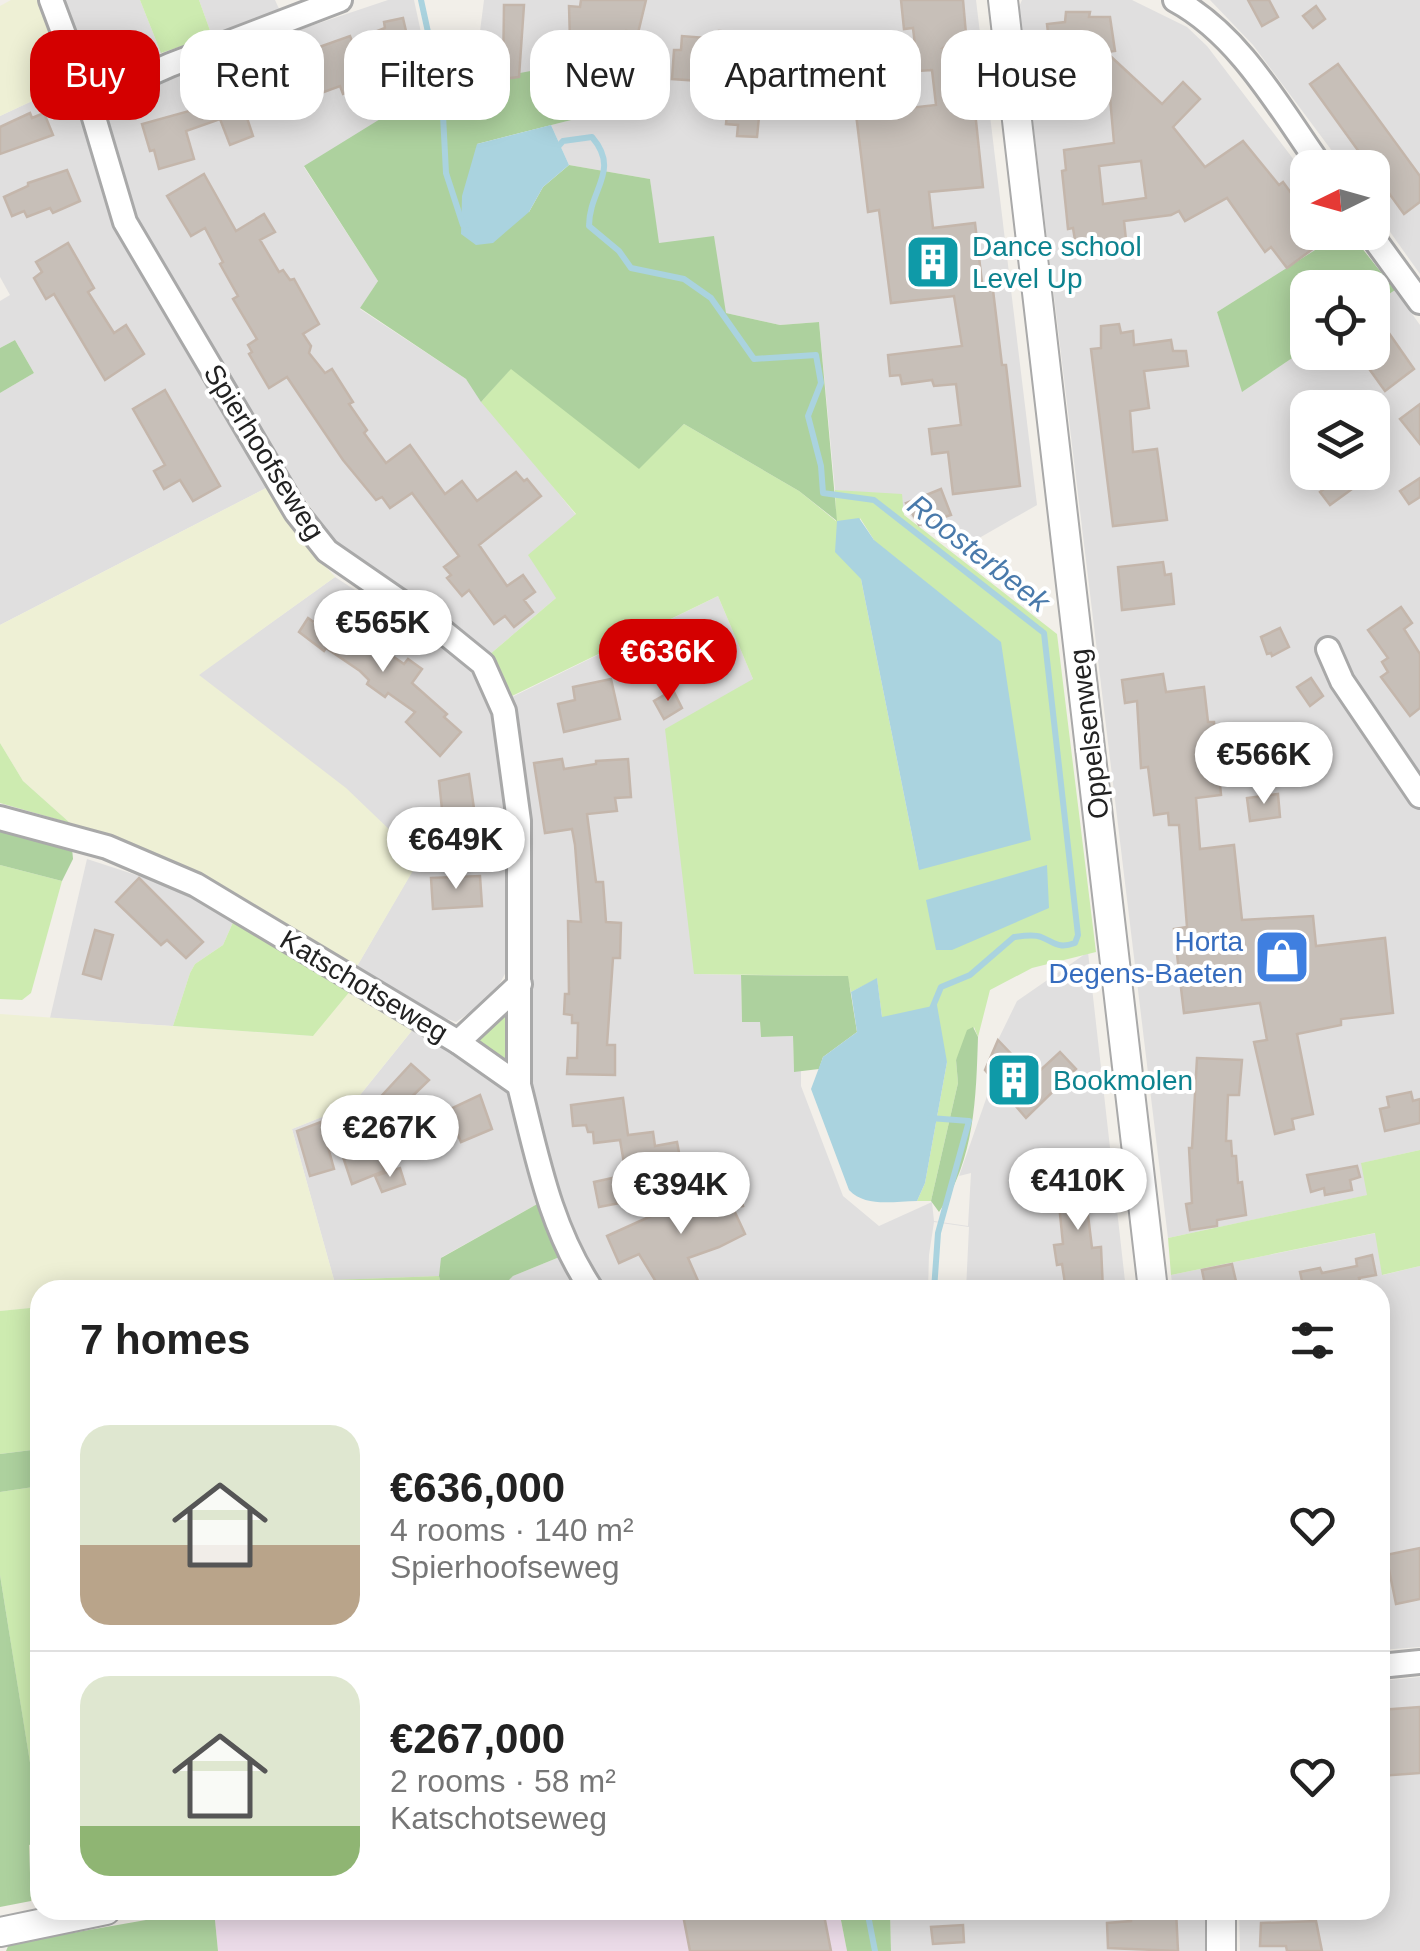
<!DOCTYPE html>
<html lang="en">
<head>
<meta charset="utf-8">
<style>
	body { margin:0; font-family:Arial,sans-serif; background:#f6f6f6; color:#222; height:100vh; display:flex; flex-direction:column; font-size:38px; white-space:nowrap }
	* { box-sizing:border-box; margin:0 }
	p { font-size:32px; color:#767676 }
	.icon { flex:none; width:55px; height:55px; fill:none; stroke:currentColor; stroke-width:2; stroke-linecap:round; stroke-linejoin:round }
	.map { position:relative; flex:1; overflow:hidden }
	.sheet { position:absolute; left:30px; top:1280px; width:1360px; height:640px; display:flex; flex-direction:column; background:#fff; border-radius:30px; box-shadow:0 5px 25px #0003 }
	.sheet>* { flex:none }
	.top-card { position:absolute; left:30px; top:30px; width:1360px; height:90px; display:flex; gap:20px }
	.needle { width:65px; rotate:265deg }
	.fabs { position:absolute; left:1290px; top:150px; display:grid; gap:20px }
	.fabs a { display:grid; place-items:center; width:100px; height:100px; border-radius:20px; background:#fff; box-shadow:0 5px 25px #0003; font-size:50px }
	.price { position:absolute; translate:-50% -85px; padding:0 22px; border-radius:35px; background:#fff; color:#222; font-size:32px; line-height:65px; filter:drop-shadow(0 2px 5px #0008) }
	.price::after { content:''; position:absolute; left:50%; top:60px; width:30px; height:22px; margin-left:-15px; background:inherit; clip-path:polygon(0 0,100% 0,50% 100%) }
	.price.current { background:#d40000; color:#fff }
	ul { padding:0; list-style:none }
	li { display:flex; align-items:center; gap:30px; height:250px; padding:0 50px }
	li+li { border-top:2px solid #e0e0e0 }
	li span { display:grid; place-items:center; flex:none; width:280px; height:200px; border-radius:30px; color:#555 }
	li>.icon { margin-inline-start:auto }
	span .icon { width:120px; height:120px; fill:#fffc; stroke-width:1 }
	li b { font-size:42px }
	h2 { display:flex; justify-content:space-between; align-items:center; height:120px; padding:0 50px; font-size:42px }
	.pill { padding:0 35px; border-radius:30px; background:#fff; box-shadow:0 5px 25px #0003; font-size:35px; line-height:90px }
	.pill.current { background:#d40000; color:#fff }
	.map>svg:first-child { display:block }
	.residential { fill:#e0dfdf; fill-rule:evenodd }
	.industrial { fill:#ebdbe8 }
	.farmland { fill:#eef0d5 }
	.grass { fill:#cdebb0; fill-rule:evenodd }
	.forest { fill:#add19e }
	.water { fill:#aad3df }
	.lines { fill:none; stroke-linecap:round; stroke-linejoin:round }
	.stream { stroke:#aad3df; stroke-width:6 }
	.building { fill:#c7bfb8; stroke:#c4b6ab; stroke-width:2.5; fill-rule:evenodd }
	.minor-casing { stroke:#a9a9a9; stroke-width:28 }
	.tertiary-casing { stroke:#a9a9a9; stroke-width:32 }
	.minor { stroke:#fff; stroke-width:22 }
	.tertiary { stroke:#fff; stroke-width:28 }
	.labels { text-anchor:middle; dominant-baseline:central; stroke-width:8; stroke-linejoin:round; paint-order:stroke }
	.culture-label { font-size:28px; fill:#0d838f; stroke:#fff; text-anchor:start }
	.street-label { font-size:28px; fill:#222; stroke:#fff }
	.shop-label { font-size:28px; fill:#366cbe; stroke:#fff; text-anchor:end }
	.water-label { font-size:30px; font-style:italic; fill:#4a7aab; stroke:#fff }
</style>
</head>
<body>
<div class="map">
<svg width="1420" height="1951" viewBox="0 0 1420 1951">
	<rect width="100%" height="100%" fill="#f2efe9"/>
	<g class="residential">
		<path d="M61,0h79l21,53 -73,8z"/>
		<path d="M199,0h76l5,11 -68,25z"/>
		<path d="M388,0h26l20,93 22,-9 29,-5 -7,-11 -10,-2 -8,-10 19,-17 5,-39h492l61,505 -77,44 -41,-24 -28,-30 -56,-5 -16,-168 -39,3 -54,-12 -68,-69 -8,-65 -81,-14 -18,-40 44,-11 -291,53 74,114 -18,28 106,70 110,136 -20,83 -67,57 -150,-106 -78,-115 -127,-215 -25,-82 -2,-18 10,-18 19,-10 100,-40z"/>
		<path d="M1022,0h110l55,27 20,19 100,131 1,55 34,1 -125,79 26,79 64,-43 1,4h64l1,-47 22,-15 25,35v825l-58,13 6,32 -200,43 -149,-1231zM1308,408h64v64h-64z"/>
		<path d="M1210,0h210v274l-47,-66 -1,-40 -28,-1 -91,-122z"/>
		<path d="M73,82l46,145 149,260 -268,138v-232l34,-20 -19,-33 -15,8v-47l10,-6 -10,-18v-161z"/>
		<path d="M335,577l125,81 26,34 13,53 11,106 2,88 -6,33 -13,24 -37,26 -25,-9 -75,-45 58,-100 -20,-34 -196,-159z"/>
		<path d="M718,596l35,83 -58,295 46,1 1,47h18l1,15 32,-1 1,35h7v15l42,110 36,30 53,-24 2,19 34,5 3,-53 -12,3 33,-94 1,-4 -8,-8 13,-30 19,-39 71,-49 38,338h-160l3,-63 -35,-5 -5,33 -1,35h-325l-22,-35 -28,-70 -24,-97 1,-248 -18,-143z"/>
		<path d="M87,859l83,27 64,34 -11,25 -28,19 -5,9 -17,53 -123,-8z"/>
		<path d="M414,1028l86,51 20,42 19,82 -97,54 -3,19 -105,4 -42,-151 60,-24z"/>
		<path d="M1376,1233l7,42 37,-9v381l-40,3v-360h-207l-2,-15z"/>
		<path d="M562,1256l17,34h-80l14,-14z"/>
		<path d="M1420,1677v274h-180l-1,-41h141v-229z"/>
		<path d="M890,1910h315v41h-314z"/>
	</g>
	<path class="industrial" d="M214,1910h625l8,41h-629z"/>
	<g class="farmland">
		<path d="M11,0h32l30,82 -73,34v-110z"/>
		<path d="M268,487l33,51 34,39 -136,98 147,113 48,46 20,35 -58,99 -155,-92 -131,-53 -47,-42 -23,-38v-118z"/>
		<path d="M351,990l63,38 -62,77 -60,24 42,151 -112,10h-182v17l-40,4v-297l312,22z"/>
		<path d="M40,1842v57l-9,2 -2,-57z"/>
	</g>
	<g class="grass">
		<path d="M140,0h59l13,36 -51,17z"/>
		<path d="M511,368l128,100 45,-44 115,67 37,30 -1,-31 67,4 2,21 153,119 39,318 -64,16 -42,22 -12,47 -4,-10 -18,33 2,23 -27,118h-14l8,-18 22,-121 -65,-45 -5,-38 -26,13 -4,-16 -153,-2 -29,-245 88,-50 -35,-83 -206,100 -23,-41 67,-57 -28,-43 48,-41 -95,-112zM860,518l14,22 45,330 -58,-291z"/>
		<path d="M0,743l23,38 47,42 -70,-20z"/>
		<path d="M0,865l62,16 -31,112 -9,7 -22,-1z"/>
		<path d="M234,920l117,70 -38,46 -140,-10 17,-53 5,-9 28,-19z"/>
		<path d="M509,1010l2,58 -38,-25z"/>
		<path d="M1420,1150v116l-38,9 -7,-42 -204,42 -3,-37 199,-43 -6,-32z"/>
		<path d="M439,1276l3,14h-220l112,-10z"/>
		<path d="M40,1307v142l-40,5v-143z"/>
		<path d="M40,1486v314l-4,1 -36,-226v-83z"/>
	</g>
	<g class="forest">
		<path d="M573,63l22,51 -118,30 52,68 14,-25 26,-22 81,14 9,64 55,-7 12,77 54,12 39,-3 18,199 -38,-30 -115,-67 -45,45 -128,-100 -30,33 -15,-23 -106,-71 18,-27 -74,-115 94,-58 58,-23z"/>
		<path d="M1342,233h8l45,57 -22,15 -1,-17h-64l-1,60 -65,44 -25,-80z"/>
		<path d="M15,340l19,33 -34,20v-45z"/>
		<path d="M0,827l72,21 1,11 -11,22 -62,-16z"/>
		<path d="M741,975l107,1 9,56 -34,25 -4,12 -25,3 -1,-36 -32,1 -1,-15h-18z"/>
		<path d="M973,1027l5,10c-2,61 -3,122 -39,175l-8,-11 27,-118 -2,-23 11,-30z"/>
		<path d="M539,1203l23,53 -49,20 -14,14h-57l-3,-14 2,-18z"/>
		<path d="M40,1449v37l-40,6v-38z"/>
		<path d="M0,1575l36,225h4v42l-11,3 2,56 -31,6z"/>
		<path d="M203,1910h11l4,41h-212l3,-7z"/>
		<path d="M839,1910h51l1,41h-44z"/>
	</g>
	<g class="water">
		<path d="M551,125l18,40 -26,22 -14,25 -36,31 -17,2 -15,-11 1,-38 15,-52z"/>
		<path d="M859,518l15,22 127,102 30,198 -112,30 -58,-291 -26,-27 2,-31z"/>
		<path d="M1047,865l2,43 -97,42h-16l-10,-50z"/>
		<path d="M877,978l5,39 55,-12 10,57 -22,121 -8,18c-23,0 -51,7 -68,-11l-38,-101 12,-32 34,-25 -6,-40z"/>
	</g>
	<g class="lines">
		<g class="stream">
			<path d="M421,0l21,96 4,77 17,52h3"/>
			<path d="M556,149l7,-8 29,-4c29,34 -3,52 -3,89l30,25 12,17 53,11 27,19 43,61 62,-4 5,28 -13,33 13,50 2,27 51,7 170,133 34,302 -3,8c-17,6 -19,0 -34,-6 -7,-3 -19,-1 -27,0l-44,38 -29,12 -10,24"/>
			<path d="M930,1118l39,3 -31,112 -4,57"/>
			<path d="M867,1910l8,41"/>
		</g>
	</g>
	<g class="building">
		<path d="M581,0h65l-8,33 -11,-2 6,23 -19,6 -5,-17 -39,-3 -1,-34 11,1z"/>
		<path d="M901,0h62l3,34 -23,14 26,7 14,132 -54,5 4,36 42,-5 8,68 10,-1 9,75h4l14,121 -67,8 -5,-42 -16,2 -3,-25 32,-4 -5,-41 -22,2 -2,-6 -30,4 -2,-9 -10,1 -2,-21 74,-9 -8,-50 -63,7 -12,-93 -11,2 -12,-98 80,-9 -4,-35 -14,1 -5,-43 -9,1z"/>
		<path d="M1248,0h21l9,17 -16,9z"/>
		<path d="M504,5h20l-5,72 -16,2z"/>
		<path d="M1316,6l9,13 -12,9 -10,-12z"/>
		<path d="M1066,12h24l-1,5h21l5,34 -64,8 -4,-35 18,-2z"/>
		<path d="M403,18l8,35 -46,11 7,19 -29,11 -3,-8 -49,18 -10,2 -1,-3 -34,12 7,21 -23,9 -10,-26 -34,12 8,28 -35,10 -5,-19 -4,1 -8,-27 51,-14 -5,-14 89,-32 2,4 42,-14 -2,-7 31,-11 2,5 33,-13 -1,-6z"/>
		<path d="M719,31l30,2 -3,42 17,2 -6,60 -20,-1 1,-11 -12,-1 4,-41 -58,-4 2,-29h7l1,-14 37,3z"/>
		<path d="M1106,52l56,52 21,-22 17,17 -27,28 32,40 38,-26 36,44 4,-3 25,34v16h7l7,10 -35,26 -16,-21 -6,5 -38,-54 -42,23 -6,-10 -8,4 -47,6 2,19 -50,6 -3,-18 -5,1 -2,-20 -4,-38 4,-1 -2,-20 50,-7zM1141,161l5,37 -43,6 -4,-38z"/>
		<path d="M1338,64l82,112v26l-16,12 -94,-130z"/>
		<path d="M30,113l2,5 12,-5 9,22 -53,19v-27z"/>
		<path d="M67,170l13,31 -27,12 -3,-5 -23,9 -3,-6 -12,5 -8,-19 24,-11v-3z"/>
		<path d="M204,174l32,57 28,-17 11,18 -15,8 19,32 4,-2 7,10 4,-1 25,45 -16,10 8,12 -2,7 16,20 7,-4 21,33 -4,2 18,26 -3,3 22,30 24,-18 35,49 17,-13 15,20 39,-29 8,9 3,-2 14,17 -62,49 28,41 16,-11 12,17 -11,8 9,12 -19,15 -9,-11 -11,8 -25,-34 -7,6 -15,-18 4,-3 -7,-8 15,-11 -47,-63 -22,15 -8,-11 -6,3 -33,-40 -56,-83 -18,11 -20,-34 3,-2 -4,-7 9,-6 -24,-40 5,-3 -18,-32 3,-2 -18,-34 -14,8 -24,-40z"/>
		<path d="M68,243l26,45 -6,4 26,41 12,-8 18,29 -39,26 -51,-86 -8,5 -12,-21 8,-6 -6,-10z"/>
		<path d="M1119,324l2,9 12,-2 1,14 37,-5 2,11h13l2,15 -44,5 5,37 -19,3 3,41 24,-3 10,71 -54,6 -22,-177 10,-1v-22z"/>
		<path d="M1384,326l30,43 -29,22 -28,-39h15v-18z"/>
		<path d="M165,390l55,96 -27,15 -13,-21 -16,9 -10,-18 11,-6 -32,-56z"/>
		<path d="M1420,404v40l-20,-25z"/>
		<path d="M1342,475l10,14 -22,16 -10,-13z"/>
		<path d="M1420,478v19l-11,7 -9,-13z"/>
		<path d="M941,489l10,26 -32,10 -13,-22z"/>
		<path d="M1163,562l2,13 6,-1 3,30 -52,6 -4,-43z"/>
		<path d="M331,606l34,24 -3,5 42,29 4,-5 14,10 -10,14 35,31 -3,3 17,15 -21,24 -34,-34 9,-10 -27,-19 -3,4 -18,-13 2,-4 -9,-9 -34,-23 -2,3 -25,-19 9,-14 10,7z"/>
		<path d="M1401,607l11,16 -8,6 16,25v54l-10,8 -29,-39 7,-5 -6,-10 6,-4 -20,-28z"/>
		<path d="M1280,628l9,19 -17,9 -1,-3 -4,1 -6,-17z"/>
		<path d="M1163,674l3,18 38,-5 4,35h6l7,73 -25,3 4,51 34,-4 8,75 71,-4 3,30 69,-8 8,75 -52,6v6l-44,9 16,80 -21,5 2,10 -19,5 -21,-92 13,-2 -7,-37 -76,10 -10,-84 13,-2 -8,-102h-10l-1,-12 -14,2 -6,-48 -7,1 -4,-67 -12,2 -3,-23z"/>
		<path d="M1311,678l12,18 -13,10 -13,-19z"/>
		<path d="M611,679l9,40 -56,13 -6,-28 17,-4 -2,-13z"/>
		<path d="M673,690l9,18 -18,11 -10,-18z"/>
		<path d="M562,759l2,10 32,-5v-3l32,-2 3,38 -16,1 2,13 -30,3 9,68h7l3,40 15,1 -1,35h-7l-6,87h8v30l-48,-1 1,-16h9l1,-35h-6v-8l-8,-1 1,-20h4l-1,-73 13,1 -6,-77 -3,-16 -27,4 -11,-70z"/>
		<path d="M469,774l10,69 -7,1 -15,18 -23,-20 10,-14 -5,-47z"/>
		<path d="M1278,794l2,23 -30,4 -3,-23z"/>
		<path d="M480,876l2,30 -49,3 -2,-31z"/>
		<path d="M139,878l64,64 -17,16 -19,-18 -6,5 -45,-43z"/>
		<path d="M95,930l18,5 -12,44 -18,-5z"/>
		<path d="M998,1040l35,37 27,-25 16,17 -50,49 -41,-48z"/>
		<path d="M1197,1058l45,2 -3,35h-11l-2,46h5l1,15h4l2,27 4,-1 4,33 -29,5v6l-27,4 -4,-26 6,-1 -3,-55h3z"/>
		<path d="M411,1064l18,16 -39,38 -15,-15z"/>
		<path d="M1411,1092l2,9 7,-2v24l-35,8 -5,-22 9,-2 -2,-10z"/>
		<path d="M480,1095l12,34 -31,13 -6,-14 -36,14 -7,-15z"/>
		<path d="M623,1098l5,37 25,-3 2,14 22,-4 9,48 -87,17 -5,-25 32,-7 -6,-35 -26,3 -1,-11h-5l-2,-7 -13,1 -2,-21z"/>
		<path d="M321,1122l13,47 -24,7 -13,-45z"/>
		<path d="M375,1143l9,28 -32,13 -9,-27z"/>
		<path d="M1357,1166l3,11 -10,3 2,10 -27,5 -1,-7 -13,4 -4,-17z"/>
		<path d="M400,1168l5,16 -23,8 -7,-16z"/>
		<path d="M1091,1169l4,38h-8l5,41 9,-1 2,43h-37l-4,-26 -5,1 -3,-20 9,-1 -5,-50h3l-2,-22z"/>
		<path d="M739,1187l4,19 -10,2 12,26 -26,13 -31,11 14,32h-41l-22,-36 -20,9 -12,-27 86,-39z"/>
		<path d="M1372,1255l4,20 -17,3 1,3 -56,9 -4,-18 20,-4 2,5 35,-7 -1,-7z"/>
		<path d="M1232,1264l6,26h-32l-4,-20z"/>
		<path d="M1420,1548v51l-24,5 -10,-49z"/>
		<path d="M1420,1707v66l-40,3v-66z"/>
		<path d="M682,1910h141l8,41h-141z"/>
		<path d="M1176,1910l2,41 -70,-3 -1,-25 24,-2 -1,-10z"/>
		<path d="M1316,1921l6,30h-35l-1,-5h-26l1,-23z"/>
		<path d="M963,1925l1,17 -31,2 -2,-17z"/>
	</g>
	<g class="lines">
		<g class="minor-casing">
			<g id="minor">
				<path d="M51,0l38,101 36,121 171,290 31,39 113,78 43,35 21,47 15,110v264"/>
				<path d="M1175,0c65,35 105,109 147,168"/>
				<path d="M89,101l81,-36 170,-65"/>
				<path d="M1369,232l51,70"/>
				<path d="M1328,649l14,32 78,115"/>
				<path d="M0,818l107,29 89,38 262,157 61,43c18,71 31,143 73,205"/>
				<path d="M458,1042l62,-58"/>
				<path d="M1380,1666l40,-4"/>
			</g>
		</g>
		<g class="tertiary-casing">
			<g id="tertiary">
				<path d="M1003,0l150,1290"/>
				<path d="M1221,1910v41"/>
				<path d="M0,1932l106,-22"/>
			</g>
		</g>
		<use href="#minor" class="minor"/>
		<use href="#tertiary" class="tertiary"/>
	</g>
	<defs>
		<g id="building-square" transform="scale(2.875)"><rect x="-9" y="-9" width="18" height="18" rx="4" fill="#0f9aa8" stroke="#fff"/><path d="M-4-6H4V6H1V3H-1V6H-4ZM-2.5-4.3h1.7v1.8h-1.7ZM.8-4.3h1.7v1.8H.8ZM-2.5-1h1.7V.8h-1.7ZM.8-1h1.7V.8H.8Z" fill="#fff"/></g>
		<g id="shop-square" transform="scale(2.875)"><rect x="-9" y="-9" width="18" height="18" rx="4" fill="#3f7fe0" stroke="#fff"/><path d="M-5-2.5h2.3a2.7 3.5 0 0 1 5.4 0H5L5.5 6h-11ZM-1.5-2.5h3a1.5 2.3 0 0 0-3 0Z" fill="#fff"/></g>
	</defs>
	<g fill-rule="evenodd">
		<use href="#building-square" x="933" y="262"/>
		<use href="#shop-square" x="1282" y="957"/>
		<use href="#building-square" x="1014" y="1080"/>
	</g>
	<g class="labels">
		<g class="culture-label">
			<text x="972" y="246">Dance school<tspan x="972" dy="32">Level Up</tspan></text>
			<text x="1053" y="1080">Bookmolen</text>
		</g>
		<g class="street-label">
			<text transform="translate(264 452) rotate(58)">Spierhoofseweg</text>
			<text transform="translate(1089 734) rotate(-97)">Oppelsenweg</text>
			<text transform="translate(364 986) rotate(31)">Katschotseweg</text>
		</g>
		<g class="shop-label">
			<text x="1243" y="941">Horta<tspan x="1243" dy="32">Degens-Baeten</tspan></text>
		</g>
		<g class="water-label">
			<text transform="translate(979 553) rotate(38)">Roosterbeek</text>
		</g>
	</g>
</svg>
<div class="fabs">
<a><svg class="needle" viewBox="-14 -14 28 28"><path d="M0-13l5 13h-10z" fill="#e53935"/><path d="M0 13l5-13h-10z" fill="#767676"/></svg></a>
<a><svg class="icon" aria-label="locate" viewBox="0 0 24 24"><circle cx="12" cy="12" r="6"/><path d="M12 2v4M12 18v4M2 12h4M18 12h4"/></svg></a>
<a><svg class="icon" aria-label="layers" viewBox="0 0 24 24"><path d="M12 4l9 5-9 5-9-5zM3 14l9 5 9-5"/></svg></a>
</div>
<b class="price" style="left:383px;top:675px">€565K</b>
<b class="price current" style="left:668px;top:704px">€636K</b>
<b class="price" style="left:1264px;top:807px">€566K</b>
<b class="price" style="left:456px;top:892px">€649K</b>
<b class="price" style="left:390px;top:1180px">€267K</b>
<b class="price" style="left:1078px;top:1233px">€410K</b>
<b class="price" style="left:681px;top:1237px">€394K</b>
<div class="top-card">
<a class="pill current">Buy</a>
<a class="pill">Rent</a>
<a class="pill">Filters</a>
<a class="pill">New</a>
<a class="pill">Apartment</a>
<a class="pill">House</a>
</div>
<section class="sheet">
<h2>7 homes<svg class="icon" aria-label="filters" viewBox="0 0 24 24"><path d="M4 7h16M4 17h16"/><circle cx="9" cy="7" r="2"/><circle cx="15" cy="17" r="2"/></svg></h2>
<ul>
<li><span style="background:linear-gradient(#dfe7d0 60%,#b9a48a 0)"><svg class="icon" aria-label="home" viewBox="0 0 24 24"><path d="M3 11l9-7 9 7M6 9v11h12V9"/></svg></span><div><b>€636,000</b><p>4 rooms · 140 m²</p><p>Spierhoofseweg</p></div><svg class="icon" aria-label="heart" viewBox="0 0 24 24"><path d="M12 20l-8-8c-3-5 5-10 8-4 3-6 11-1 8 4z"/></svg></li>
<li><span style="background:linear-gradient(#dfe7d0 75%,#8fb573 0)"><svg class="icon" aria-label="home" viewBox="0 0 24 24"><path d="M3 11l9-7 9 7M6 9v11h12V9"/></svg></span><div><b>€267,000</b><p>2 rooms · 58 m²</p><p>Katschotseweg</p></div><svg class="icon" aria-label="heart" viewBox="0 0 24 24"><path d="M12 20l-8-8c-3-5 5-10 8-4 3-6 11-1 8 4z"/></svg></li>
</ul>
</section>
</div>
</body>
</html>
